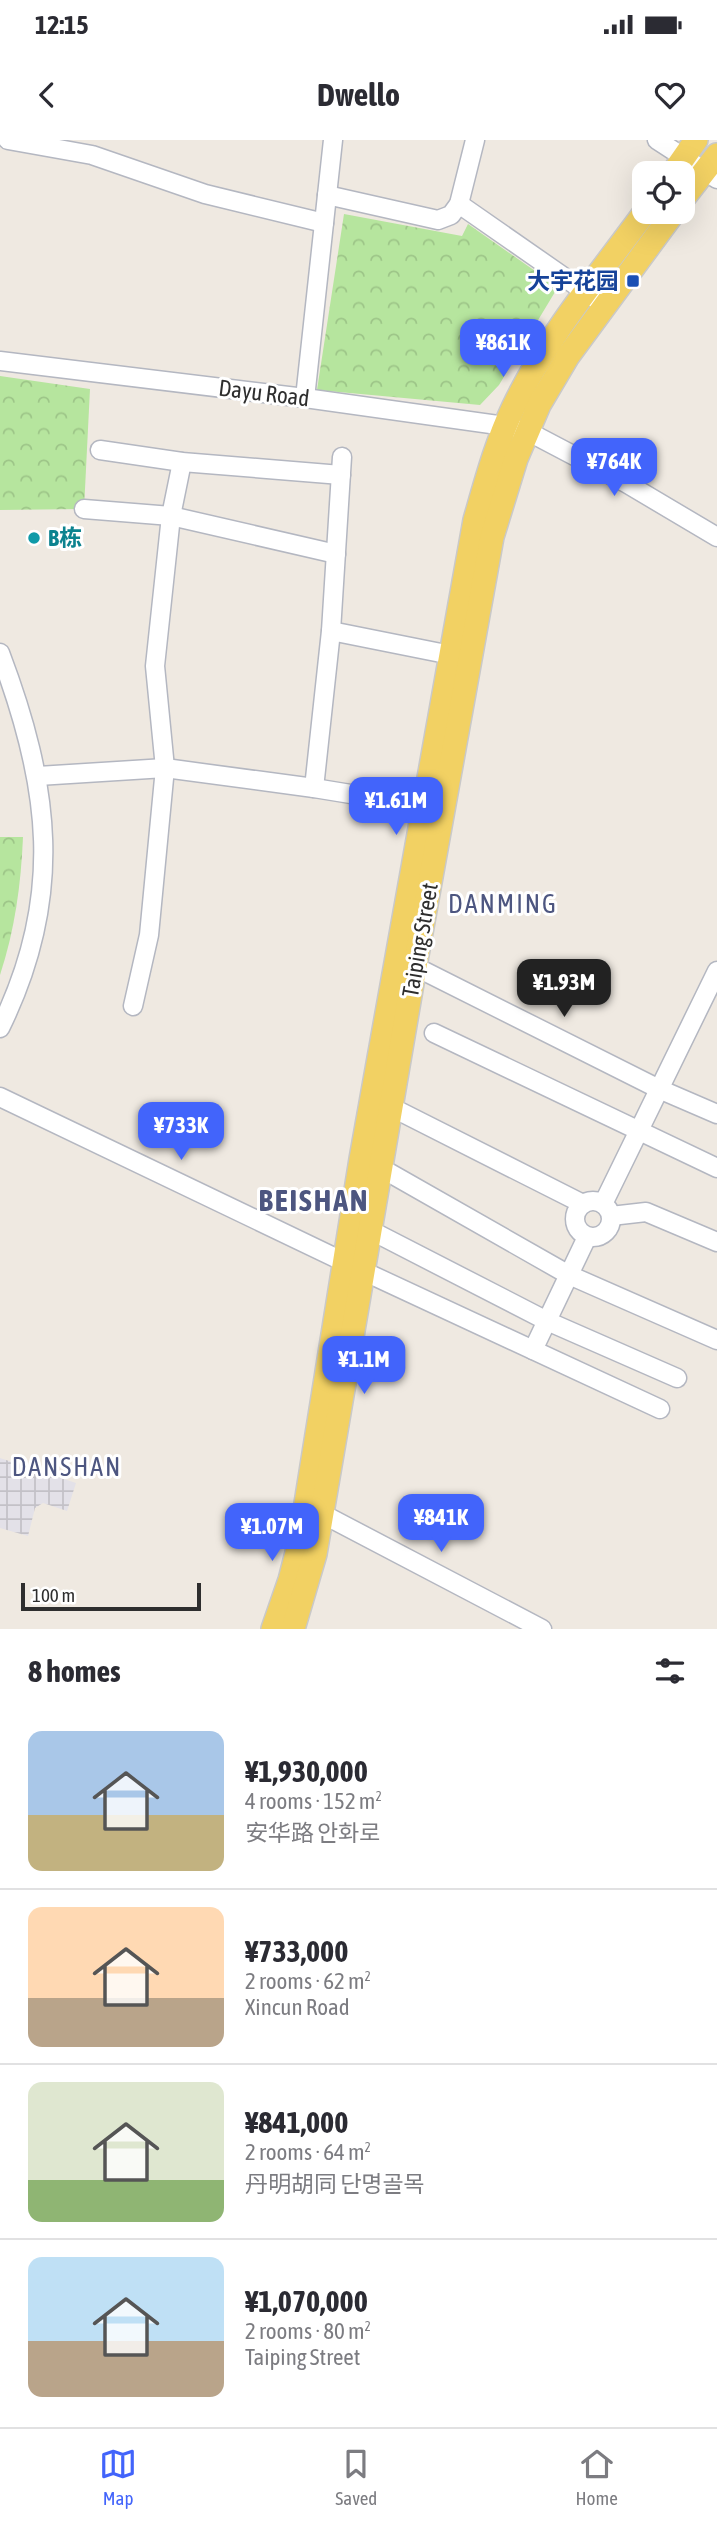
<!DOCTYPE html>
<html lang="en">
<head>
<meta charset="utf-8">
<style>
	body { margin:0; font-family:"Asap Condensed","Noto Sans SC","Noto Sans KR",sans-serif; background:#f2f2f3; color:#2b2b33; height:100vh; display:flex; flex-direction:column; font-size:26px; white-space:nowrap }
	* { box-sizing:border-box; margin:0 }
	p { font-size:23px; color:#7c7c81 }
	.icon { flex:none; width:38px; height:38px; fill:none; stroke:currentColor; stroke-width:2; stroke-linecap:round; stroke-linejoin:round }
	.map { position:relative; height:1489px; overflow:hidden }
	.side { display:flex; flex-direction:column; background:#fff; flex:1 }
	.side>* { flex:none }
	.fabs { position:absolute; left:632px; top:21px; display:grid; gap:14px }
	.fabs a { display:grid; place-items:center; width:63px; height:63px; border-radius:14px; background:#fff; box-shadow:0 7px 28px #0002; font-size:35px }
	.scale { position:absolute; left:21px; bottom:18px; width:180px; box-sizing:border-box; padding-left:7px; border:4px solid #2e2e2e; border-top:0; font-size:19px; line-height:24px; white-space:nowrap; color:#2e2e2e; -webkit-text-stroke:5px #fff; paint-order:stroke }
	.price { position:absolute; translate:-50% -60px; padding:0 16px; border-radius:14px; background:#4264fb; color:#fff; font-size:23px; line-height:46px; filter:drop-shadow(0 2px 4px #0008) }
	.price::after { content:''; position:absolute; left:50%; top:42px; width:21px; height:16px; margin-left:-10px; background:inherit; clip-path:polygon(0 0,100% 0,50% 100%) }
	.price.active { background:#222; color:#fff }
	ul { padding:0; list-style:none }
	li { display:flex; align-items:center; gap:21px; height:175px; padding:0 28px }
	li+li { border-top:2px solid #e1e1e2 }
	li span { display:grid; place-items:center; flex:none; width:196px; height:140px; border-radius:14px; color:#555 }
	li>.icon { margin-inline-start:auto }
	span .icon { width:84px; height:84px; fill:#fffc; stroke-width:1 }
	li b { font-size:30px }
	h2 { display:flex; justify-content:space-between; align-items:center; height:84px; padding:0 28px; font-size:30px }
	.status { display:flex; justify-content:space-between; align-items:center; height:49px; padding:0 35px; background:#fff; direction:ltr }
	.status svg { height:19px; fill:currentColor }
	header { display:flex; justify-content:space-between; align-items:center; height:91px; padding:0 28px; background:#fff; font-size:32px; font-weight:700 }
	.tab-bar { display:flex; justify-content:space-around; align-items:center; height:98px; border-top:2px solid #e1e1e2; background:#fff; font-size:19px; color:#7c7c81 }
	.tab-bar a { display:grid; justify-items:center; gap:4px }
	.tab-bar .active { color:#4264fb }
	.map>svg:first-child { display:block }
	.industrial { fill:url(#industrial-grid) }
	.park { fill:url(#park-crowns) }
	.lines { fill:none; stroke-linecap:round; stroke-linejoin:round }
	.minor-casing { stroke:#b4b7c1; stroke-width:21 }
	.major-casing { stroke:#c9c9c9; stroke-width:26 }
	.minor { stroke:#fff; stroke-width:18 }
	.major { stroke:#f2d163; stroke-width:23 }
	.transit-dot { fill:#1a4fb4; stroke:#fff; stroke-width:2.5 }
	.culture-dot { fill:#0f9aa8; stroke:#fff; stroke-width:2.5 }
	.labels { text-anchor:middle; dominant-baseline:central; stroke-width:6; stroke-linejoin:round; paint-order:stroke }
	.transit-label { font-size:23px; font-weight:bold; fill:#164399; stroke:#fff; text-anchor:end }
	.street-label { font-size:23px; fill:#2e2e2e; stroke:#fff }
	.culture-label { font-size:23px; font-weight:bold; fill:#0d838f; stroke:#fff; text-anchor:start }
	.quarter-label { font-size:26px; letter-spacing:2px; fill:#4d5680; stroke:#fff }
	.district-label { font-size:30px; font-weight:bold; letter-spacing:2px; fill:#4d5680; stroke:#fff }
</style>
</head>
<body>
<div class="status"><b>12:15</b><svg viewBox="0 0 49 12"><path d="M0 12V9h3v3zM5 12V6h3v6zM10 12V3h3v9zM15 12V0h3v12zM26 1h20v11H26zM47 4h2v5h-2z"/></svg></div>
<header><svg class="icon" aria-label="back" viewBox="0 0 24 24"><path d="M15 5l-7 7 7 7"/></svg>Dwello<svg class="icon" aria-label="heart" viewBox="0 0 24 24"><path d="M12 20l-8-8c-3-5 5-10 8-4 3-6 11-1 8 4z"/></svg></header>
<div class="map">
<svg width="717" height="1489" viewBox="0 0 717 1489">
	<defs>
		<pattern id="industrial-grid" width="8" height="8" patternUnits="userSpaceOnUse" patternTransform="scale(1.75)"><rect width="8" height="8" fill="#e3e1e8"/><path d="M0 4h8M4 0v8" fill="none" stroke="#c3c1c7"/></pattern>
		<pattern id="park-crowns" width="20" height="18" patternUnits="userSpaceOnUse" patternTransform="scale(1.75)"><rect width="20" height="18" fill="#b6e59e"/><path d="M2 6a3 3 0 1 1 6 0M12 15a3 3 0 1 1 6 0" fill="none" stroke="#9dc588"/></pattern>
	</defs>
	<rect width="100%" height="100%" fill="#efe9e1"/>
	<path class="industrial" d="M0,1318l76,25 -9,28 -24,-8 -8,5 -7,28 -28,-8z"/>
	<g class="park">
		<path d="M344,74l118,22 6,-12 90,63 -59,98 -19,20 -163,-15z"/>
		<path d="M0,236l90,13 -6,120 -84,1z"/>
		<path d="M0,697h23c-2,47 -8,92 -23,138z"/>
	</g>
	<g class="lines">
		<g class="minor-casing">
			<g id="minor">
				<path d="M8,0l84,15 113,39 119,29"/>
				<path d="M657,0l60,39"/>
				<path d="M327,55l111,25 13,-5 8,-11 16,-64"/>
				<path d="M459,64l135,94"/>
				<path d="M0,221l305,37 200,28 22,5 99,52 91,54"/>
				<path d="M305,258l28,-258"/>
				<path d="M100,310l82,12 159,13"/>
				<path d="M84,369l87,7 165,38"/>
				<path d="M331,491l120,24"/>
				<path d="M0,513c50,132 65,244 0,375"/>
				<path d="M38,636l127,-8 149,20 110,18"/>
				<path d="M314,648l17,-157 11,-174"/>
				<path d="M406,822l253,127 58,25"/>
				<path d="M133,866l16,-71 16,-167 -10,-102 16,-150 11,-54"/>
				<path d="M434,893l283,135"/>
				<path d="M0,957l363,174 297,138"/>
				<path d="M391,967l192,97"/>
				<path d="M381,1028l188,107 148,65"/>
				<circle cx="593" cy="1079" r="18"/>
				<path d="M603,1064l114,-233"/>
				<path d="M611,1076l35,-4 71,30"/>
				<path d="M370,1090l177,91 130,57"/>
				<path d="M533,1210l54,-113"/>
				<path d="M313,1369l229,120"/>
			</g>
		</g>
		<g class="major-casing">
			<g id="major">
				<path d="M673,33l23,-33"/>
				<path d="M682,60l35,-45"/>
				<path d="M273,1489l17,-49 10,-39 61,-382 114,-639c11,-38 21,-76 38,-112 34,-72 86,-133 132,-196"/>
				<path d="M293,1489l22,-75 100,-588 77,-429 24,-78 23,-54 29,-49 106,-144"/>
			</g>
		</g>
		<use href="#minor" class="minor"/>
		<use href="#major" class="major"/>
	</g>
	<rect class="transit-dot" x="626" y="134" width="14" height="14" rx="3.5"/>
	<circle class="culture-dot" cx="34" cy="398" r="7"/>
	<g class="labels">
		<g class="transit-label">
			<text x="619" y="141">大宇花园</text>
		</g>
		<g class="street-label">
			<text transform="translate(264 253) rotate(7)">Dayu Road</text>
			<text transform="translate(420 800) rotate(-80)">Taiping Street</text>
		</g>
		<g class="culture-label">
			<text x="48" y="398">B栋</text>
		</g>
		<g class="quarter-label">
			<text x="503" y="764">DANMING</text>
			<text x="67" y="1327">DANSHAN</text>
		</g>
		<g class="district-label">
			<text x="314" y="1060">BEISHAN</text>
		</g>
	</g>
</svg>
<div class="fabs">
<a><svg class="icon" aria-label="locate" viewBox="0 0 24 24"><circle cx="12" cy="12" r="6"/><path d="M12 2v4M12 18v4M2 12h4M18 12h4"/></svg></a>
</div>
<div class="scale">100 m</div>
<b class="price" style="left:503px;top:239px">¥861K</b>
<b class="price" style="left:614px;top:358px">¥764K</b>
<b class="price" style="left:396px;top:697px">¥1.61M</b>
<b class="price active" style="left:564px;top:879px">¥1.93M</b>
<b class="price" style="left:181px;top:1022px">¥733K</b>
<b class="price" style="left:364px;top:1256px">¥1.1M</b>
<b class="price" style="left:441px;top:1414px">¥841K</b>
<b class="price" style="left:272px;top:1423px">¥1.07M</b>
</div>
<section class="side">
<h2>8 homes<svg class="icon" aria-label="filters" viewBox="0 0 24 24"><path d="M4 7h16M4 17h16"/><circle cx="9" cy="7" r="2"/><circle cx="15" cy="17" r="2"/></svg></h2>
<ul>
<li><span style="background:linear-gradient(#a9c7e8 60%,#c2b280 0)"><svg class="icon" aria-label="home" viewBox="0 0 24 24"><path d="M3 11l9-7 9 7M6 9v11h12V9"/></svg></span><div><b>¥1,930,000</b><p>4 rooms · 152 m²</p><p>安华路 안화로</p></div></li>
<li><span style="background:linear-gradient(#ffd9b3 65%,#b9a48a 0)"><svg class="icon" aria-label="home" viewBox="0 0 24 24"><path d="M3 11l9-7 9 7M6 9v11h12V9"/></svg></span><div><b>¥733,000</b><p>2 rooms · 62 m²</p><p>Xincun Road</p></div></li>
<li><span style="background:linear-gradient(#dfe7d0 70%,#8fb573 0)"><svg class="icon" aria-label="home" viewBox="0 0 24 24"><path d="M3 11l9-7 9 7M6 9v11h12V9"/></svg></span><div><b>¥841,000</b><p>2 rooms · 64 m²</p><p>丹明胡同 단명골목</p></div></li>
<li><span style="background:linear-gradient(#bfe0f5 60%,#b9a48a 0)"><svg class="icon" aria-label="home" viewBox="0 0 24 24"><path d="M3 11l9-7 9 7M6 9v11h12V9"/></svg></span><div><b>¥1,070,000</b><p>2 rooms · 80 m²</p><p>Taiping Street</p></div></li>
</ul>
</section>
<nav class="tab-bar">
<a class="active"><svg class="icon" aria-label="map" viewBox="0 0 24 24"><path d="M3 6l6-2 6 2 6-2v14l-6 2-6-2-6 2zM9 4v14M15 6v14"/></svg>Map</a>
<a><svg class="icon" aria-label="saved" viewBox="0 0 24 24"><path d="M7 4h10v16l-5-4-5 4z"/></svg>Saved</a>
<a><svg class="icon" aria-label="home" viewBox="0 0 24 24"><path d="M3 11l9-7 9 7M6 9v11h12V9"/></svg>Home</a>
</nav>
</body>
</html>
